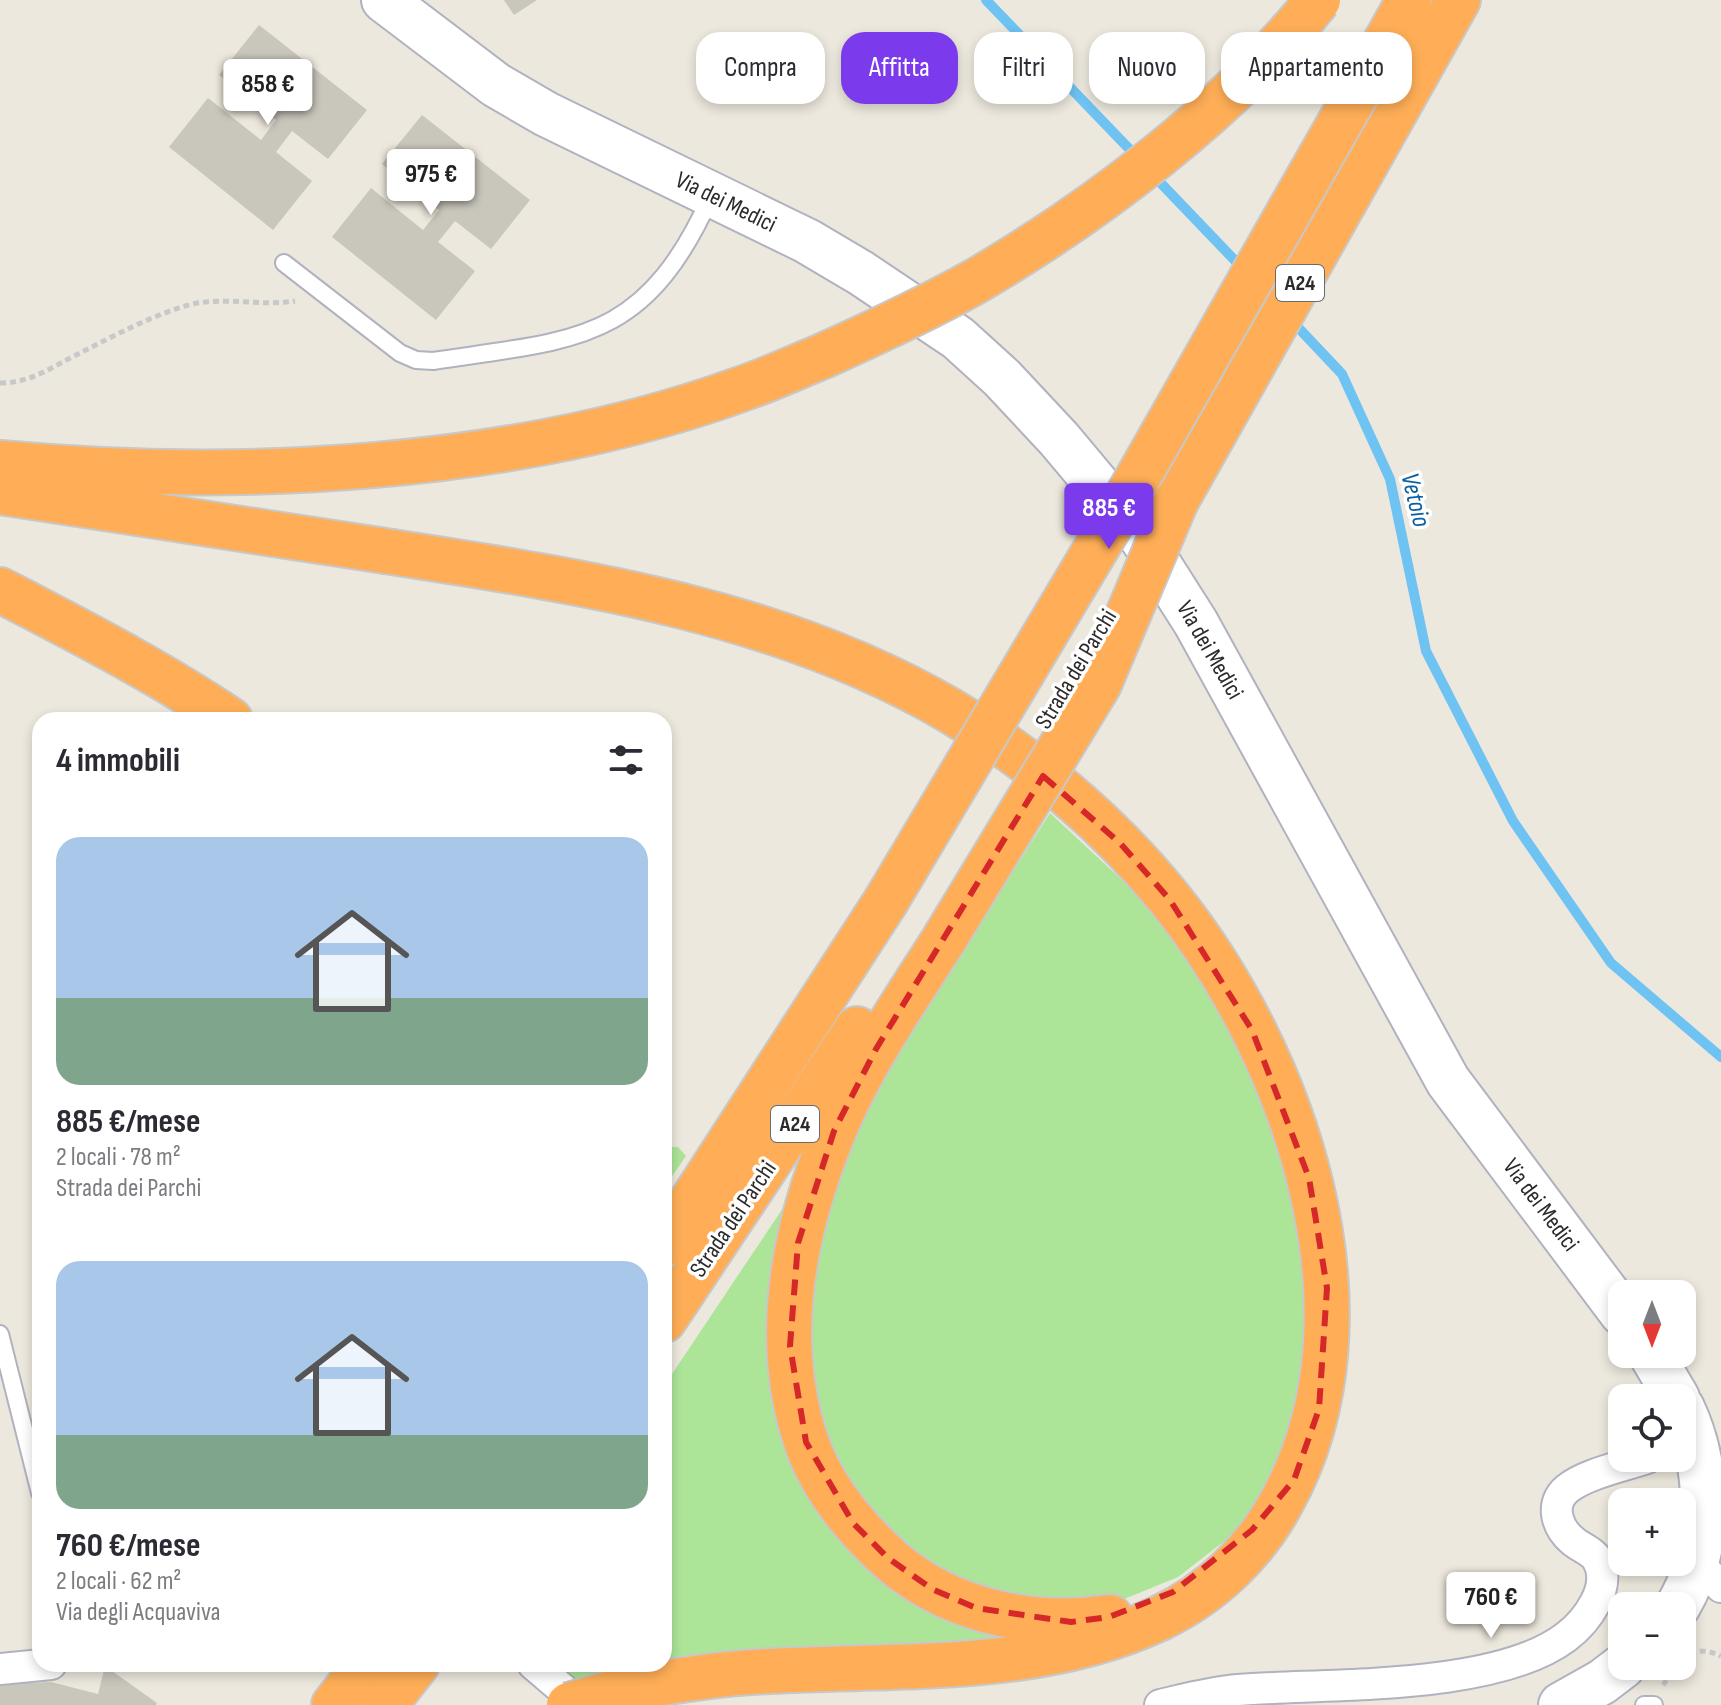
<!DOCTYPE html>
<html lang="it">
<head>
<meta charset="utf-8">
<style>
	body { margin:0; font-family:"Sofia Sans Condensed",sans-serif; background:#f2f2f3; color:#2b2b33; height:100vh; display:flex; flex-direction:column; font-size:30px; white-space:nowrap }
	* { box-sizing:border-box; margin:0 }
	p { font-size:26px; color:#7c7c81 }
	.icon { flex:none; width:44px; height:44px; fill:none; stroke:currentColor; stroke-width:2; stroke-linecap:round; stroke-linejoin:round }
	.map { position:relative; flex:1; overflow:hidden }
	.panel { position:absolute; left:32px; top:712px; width:640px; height:960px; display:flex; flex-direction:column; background:#fff; border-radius:24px; box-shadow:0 4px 12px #0003 }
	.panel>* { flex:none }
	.guide { position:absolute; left:696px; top:32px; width:760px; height:72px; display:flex; gap:16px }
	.needle { width:52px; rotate:180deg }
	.buttons { position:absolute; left:1608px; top:1280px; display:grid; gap:16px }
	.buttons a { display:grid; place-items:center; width:88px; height:88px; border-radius:16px; background:#fff; box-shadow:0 4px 12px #0003; font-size:40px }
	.price { position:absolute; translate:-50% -68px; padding:0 18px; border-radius:8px; background:#fff; color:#222; font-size:26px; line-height:52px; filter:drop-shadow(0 2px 4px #0008) }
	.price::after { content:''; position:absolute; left:50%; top:48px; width:24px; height:18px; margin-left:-12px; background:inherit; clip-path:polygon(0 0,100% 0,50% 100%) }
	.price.selected { background:#7c3aed; color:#fff }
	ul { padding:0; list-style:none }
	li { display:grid; align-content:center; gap:16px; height:424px; padding:0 24px }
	li span { display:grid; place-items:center; height:248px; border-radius:24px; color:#555 }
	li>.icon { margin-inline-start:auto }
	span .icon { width:144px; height:144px; fill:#fffc; stroke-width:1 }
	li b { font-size:34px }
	h2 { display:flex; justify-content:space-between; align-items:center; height:96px; padding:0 24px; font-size:34px }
	.pill { padding:0 28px; border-radius:24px; background:#fff; box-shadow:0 4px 12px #0003; font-size:28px; line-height:72px }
	.pill.selected { background:#7c3aed; color:#fff }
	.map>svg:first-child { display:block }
	.green { fill:#ace598 }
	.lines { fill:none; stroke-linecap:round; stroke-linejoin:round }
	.stream { stroke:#6ec3f2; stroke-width:10 }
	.building { fill:#c9c6bc }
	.lane-casing { stroke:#b1b2bf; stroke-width:20 }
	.street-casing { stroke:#b1b2bf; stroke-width:34 }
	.secondary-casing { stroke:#b1b2bf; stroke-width:48 }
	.highway-casing { stroke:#c8c8c8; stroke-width:48 }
	.path { stroke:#c8c8c8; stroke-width:5; stroke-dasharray:6 4; stroke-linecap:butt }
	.lane { stroke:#fff; stroke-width:16 }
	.street { stroke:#fff; stroke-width:30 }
	.secondary { stroke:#fff; stroke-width:44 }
	.highway { stroke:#ffae57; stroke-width:44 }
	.highway-bridge-casing { stroke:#c8c8c8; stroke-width:48; stroke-linecap:butt }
	.highway-bridge { stroke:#ffae57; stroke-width:44 }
	.marked { fill:none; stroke:#d62828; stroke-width:6; stroke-dasharray:16 10; stroke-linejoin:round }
	.labels { text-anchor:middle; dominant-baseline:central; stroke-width:7; stroke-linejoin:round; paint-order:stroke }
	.shield { fill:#fff; stroke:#6b6b6b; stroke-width:2 }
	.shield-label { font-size:22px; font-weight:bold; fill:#2b2b2b }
	.street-label { font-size:24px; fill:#2b2b2b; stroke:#fff }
	.water-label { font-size:26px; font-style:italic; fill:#0a60a1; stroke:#fff }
</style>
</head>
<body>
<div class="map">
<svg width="1721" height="1705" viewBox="0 0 1721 1705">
	<rect width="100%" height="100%" fill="#ede8dd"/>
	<g class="green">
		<path d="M1050,813l101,94 44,62 73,134 43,149 -5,152 -34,79 -41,53 -53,41 -61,25 -61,5 -125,-35 -49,-42 -42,-58 -22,-68 -8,-79 10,-79 20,-75 44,-95z"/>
		<path d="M664,1147h14l8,9 -22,32z"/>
		<path d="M791,1196l-15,100 104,283 45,31 42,18 35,8 -1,4 -337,21v-275z"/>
		<path d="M552,1664h98l-77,18z"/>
	</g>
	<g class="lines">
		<g class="stream">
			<path d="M986,0l151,157"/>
			<path d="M1153,175l91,95"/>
			<path d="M1291,320l51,54 48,105 36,172 87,170 98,142 110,94"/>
		</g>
	</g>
	<g class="building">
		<path d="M504,0h33l-23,15z"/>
		<path d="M259,25l108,85 -39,49 -36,-28 -16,21 36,29 -39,49 -104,-83 39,-49 53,42 15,-20 -57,-45z"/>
		<path d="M422,115l108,85 -39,49 -36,-28 -17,21 37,29 -39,49 -104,-83 39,-49 52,42 16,-20 -57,-46z"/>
		<path d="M105,1666l52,37 -1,2h-156v-21l51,-2 47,12z"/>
	</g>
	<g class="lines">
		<g class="lane-casing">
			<g id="lane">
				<path d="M284,263l116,90 16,7 17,1c144,-22 211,-17 278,-165"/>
				<path d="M0,1334l40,159"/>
				<path d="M1644,1705h10"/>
			</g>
		</g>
		<g class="street-casing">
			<g id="street">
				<path d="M1697,1562l24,25"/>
				<path d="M533,1664l48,41"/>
				<path d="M0,1669l51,-5"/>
				<path d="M1160,1705c26,-6 52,-13 78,-15 88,-7 257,1 328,-53 20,-15 48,-51 31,-78 -6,-9 -16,-11 -24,-18 -16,-13 -24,-37 -6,-52 18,-15 57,-23 80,-31"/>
			</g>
		</g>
		<g class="secondary-casing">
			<g id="secondary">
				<path d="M384,0l112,85 50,29 261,127 54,32 97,65 44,40 57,61 83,99 54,85 252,458 174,232"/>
				<path d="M1651,1354l26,44"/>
				<path d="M1678,1606c34,-57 32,-139 4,-198"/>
				<path d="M1561,1705l41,-23 21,-16"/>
			</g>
		</g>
		<g class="highway-casing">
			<g id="highway">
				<path d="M1384,45l25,-45"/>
				<path d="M0,463c239,22 517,8 744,-75 26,-9 52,-21 79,-32"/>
				<path d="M0,492c126,19 253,39 379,58 194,30 397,59 570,160 82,48 160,114 220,188 126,156 216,416 113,603 -27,51 -70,92 -122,117 -121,57 -261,46 -390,53 -49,2 -97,10 -145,18"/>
				<path d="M1176,501l282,-501"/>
				<path d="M0,590c79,41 157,81 230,130"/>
				<path d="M945,938c-40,63 -84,126 -112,195 -39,96 -61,206 -27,308 14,42 42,78 74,109 61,60 148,79 230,67"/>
				<path d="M664,1244l222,-343"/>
				<path d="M664,1320l193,-291"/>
				<path d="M334,1705l32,-41"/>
				<path d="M385,1705l32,-41"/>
			</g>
		</g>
		<g class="path">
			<path d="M0,383c29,0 49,-14 74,-27 36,-18 72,-38 111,-50 36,-11 74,1 110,-5"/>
			<path d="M1682,1660c13,-11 24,-11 39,-4"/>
			<path d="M1663,1685l14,-19"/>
		</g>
		<use href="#lane" class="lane"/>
		<use href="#street" class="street"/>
		<use href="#secondary" class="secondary"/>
		<use href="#highway" class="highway"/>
		<g class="highway-bridge-casing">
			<g id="highway-bridge">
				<path d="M823,356c51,-23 103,-47 153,-75 121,-71 253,-171 342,-281"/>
				<path d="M886,901l242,-406 256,-450"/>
				<path d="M945,938l154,-254 77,-183"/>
				<path d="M569,1705l56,-16"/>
			</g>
		</g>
		<use href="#highway-bridge" class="highway-bridge"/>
	</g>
	<path class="marked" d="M1043,776l77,67 50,57 82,130 57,148 18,110 -8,121 -25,71 -42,50 -79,62 -64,25 -38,5 -95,-14 -44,-19 -44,-31 -35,-35 -47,-81 -16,-96 8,-103 36,-112 42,-82z"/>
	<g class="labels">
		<g class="shield">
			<rect x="1276" y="265" width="48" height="36" rx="6"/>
			<rect x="771" y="1106" width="48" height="36" rx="6"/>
		</g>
		<g class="shield-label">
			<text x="1300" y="283">A24</text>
			<text x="795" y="1124">A24</text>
		</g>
		<g class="street-label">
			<text transform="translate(726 202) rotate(26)">Via dei Medici</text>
			<text transform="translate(1210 650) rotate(60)">Via dei Medici</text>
			<text transform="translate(1076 669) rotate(-59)">Strada dei Parchi</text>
			<text transform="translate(1541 1205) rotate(53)">Via dei Medici</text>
			<text transform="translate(733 1219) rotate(-56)">Strada dei Parchi</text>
		</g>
		<g class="water-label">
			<text transform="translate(1415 500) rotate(76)">Vetoio</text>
		</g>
	</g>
</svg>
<div class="buttons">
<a><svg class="needle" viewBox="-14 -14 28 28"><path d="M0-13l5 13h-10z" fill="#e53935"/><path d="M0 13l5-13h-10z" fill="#7c7c81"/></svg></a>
<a><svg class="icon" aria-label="locate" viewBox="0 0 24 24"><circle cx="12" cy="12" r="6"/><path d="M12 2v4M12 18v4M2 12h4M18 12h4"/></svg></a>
<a>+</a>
<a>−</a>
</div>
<b class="price" style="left:268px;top:127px">858 €</b>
<b class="price" style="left:431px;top:217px">975 €</b>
<b class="price selected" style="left:1109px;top:551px">885 €</b>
<b class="price" style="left:1491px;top:1640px">760 €</b>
<div class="guide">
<a class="pill">Compra</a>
<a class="pill selected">Affitta</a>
<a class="pill">Filtri</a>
<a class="pill">Nuovo</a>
<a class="pill">Appartamento</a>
</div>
<section class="panel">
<h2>4 immobili<svg class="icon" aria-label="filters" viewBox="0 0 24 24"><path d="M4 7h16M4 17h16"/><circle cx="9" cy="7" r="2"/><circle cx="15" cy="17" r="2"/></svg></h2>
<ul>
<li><span style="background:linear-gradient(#a9c7e8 65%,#7fa58c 0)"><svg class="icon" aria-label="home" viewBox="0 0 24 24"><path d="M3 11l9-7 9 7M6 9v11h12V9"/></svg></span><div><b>885 €/mese</b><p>2 locali · 78 m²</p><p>Strada dei Parchi</p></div></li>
<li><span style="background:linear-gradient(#a9c7e8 70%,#7fa58c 0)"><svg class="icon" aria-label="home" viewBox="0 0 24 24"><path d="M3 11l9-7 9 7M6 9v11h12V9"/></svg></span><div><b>760 €/mese</b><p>2 locali · 62 m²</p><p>Via degli Acquaviva</p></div></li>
</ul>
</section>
</div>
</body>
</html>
